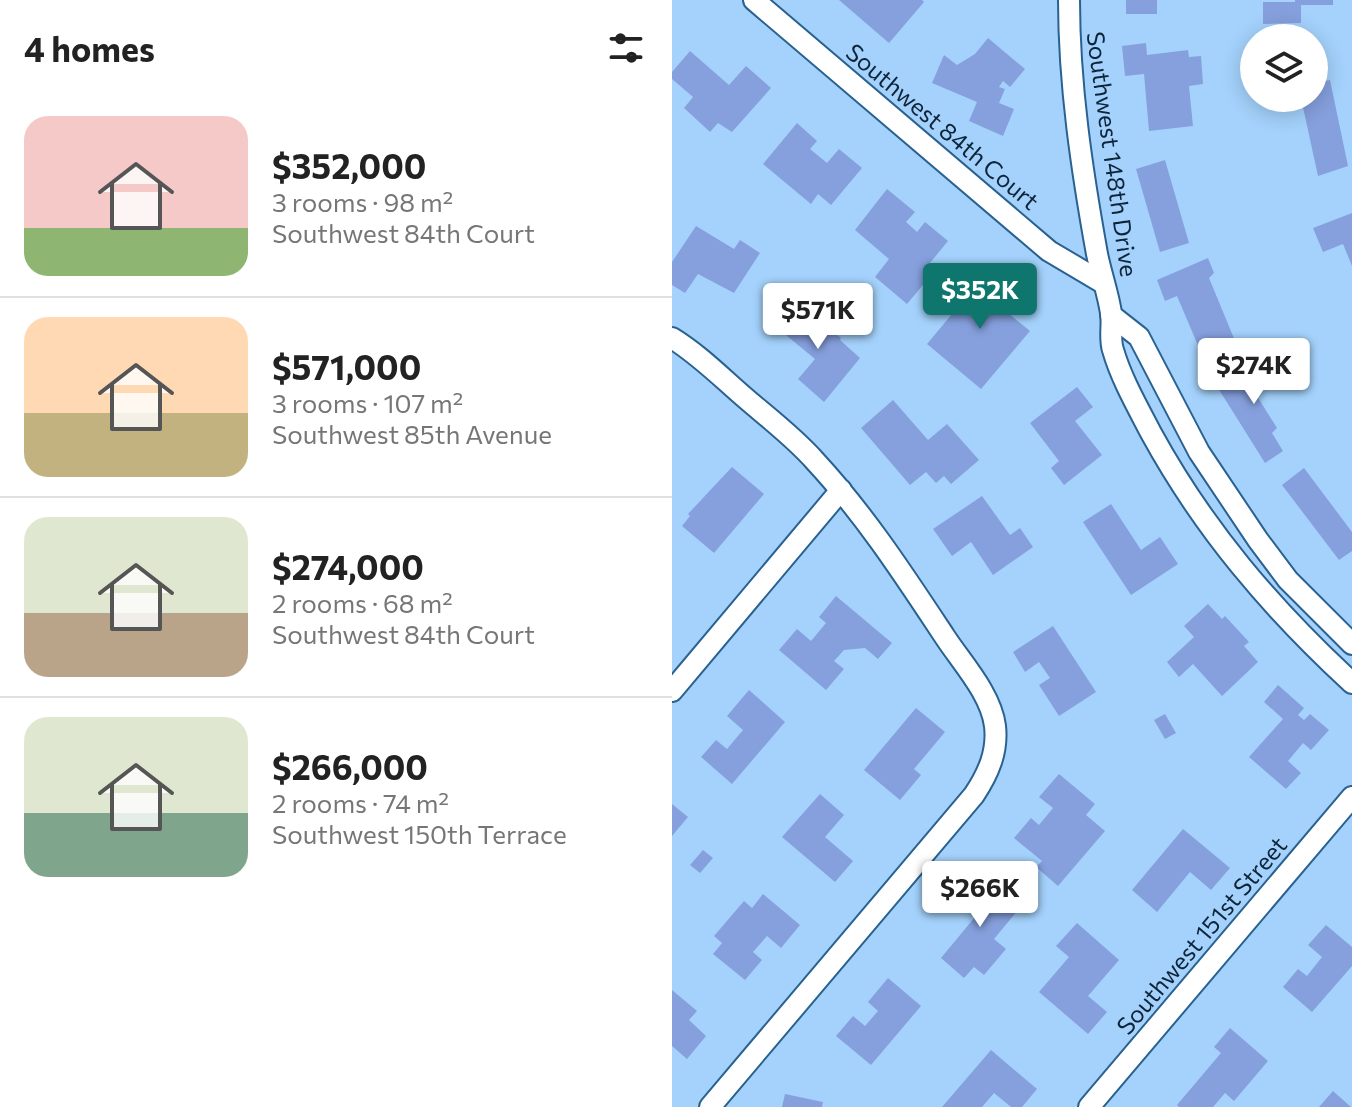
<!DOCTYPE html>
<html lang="en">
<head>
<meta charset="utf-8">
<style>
	body { margin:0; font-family:Commissioner,sans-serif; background:#f6f6f6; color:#222; height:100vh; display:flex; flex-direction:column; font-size:30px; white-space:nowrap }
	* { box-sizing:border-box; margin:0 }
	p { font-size:26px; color:#767676 }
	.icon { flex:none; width:44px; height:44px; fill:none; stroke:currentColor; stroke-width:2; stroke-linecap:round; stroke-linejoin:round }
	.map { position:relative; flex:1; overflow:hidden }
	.details { display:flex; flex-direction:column; background:#fff; width:672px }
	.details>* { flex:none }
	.buttons { position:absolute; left:568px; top:24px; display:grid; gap:16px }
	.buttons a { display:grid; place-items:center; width:88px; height:88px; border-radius:50%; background:#fff; box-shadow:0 4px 20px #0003; font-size:40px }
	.price { position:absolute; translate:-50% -68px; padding:0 18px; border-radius:8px; background:#fff; color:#222; font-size:26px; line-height:52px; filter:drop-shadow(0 2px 4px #0008) }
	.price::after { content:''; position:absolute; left:50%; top:48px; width:24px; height:18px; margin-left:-12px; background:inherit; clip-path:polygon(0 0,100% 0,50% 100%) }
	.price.active { background:#0f766e; color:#fff }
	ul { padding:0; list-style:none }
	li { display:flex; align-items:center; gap:24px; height:200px; padding:0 24px }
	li+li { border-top:2px solid #e0e0e0 }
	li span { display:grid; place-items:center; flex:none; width:224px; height:160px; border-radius:24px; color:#555 }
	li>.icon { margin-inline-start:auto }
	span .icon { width:96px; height:96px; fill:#fffc; stroke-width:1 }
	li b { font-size:34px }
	h2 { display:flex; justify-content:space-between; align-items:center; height:96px; padding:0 24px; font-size:34px }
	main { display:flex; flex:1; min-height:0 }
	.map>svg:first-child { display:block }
	.building { fill:#86a0de }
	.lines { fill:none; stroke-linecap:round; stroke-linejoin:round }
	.street-casing { stroke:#296290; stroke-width:24 }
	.street { stroke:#fff; stroke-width:20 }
	.labels { text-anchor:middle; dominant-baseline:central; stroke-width:7; stroke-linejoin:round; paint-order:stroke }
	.street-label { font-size:24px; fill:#0e2539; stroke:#a4d2fc }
</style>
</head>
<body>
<main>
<section class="details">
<h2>4 homes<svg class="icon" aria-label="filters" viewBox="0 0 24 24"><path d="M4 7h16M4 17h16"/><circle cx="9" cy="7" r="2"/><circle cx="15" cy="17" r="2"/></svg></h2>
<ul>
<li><span style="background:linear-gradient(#f6c9c9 70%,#8fb573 0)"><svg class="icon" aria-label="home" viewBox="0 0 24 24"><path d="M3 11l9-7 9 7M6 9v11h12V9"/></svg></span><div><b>$352,000</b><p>3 rooms · 98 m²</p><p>Southwest 84th Court</p></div></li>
<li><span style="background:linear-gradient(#ffd9b3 60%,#c2b280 0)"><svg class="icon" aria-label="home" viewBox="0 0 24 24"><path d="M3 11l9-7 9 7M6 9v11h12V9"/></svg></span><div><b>$571,000</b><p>3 rooms · 107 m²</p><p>Southwest 85th Avenue</p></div></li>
<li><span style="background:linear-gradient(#dfe7d0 60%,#b9a48a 0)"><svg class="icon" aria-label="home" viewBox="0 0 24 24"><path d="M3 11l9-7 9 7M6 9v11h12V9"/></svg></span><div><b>$274,000</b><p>2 rooms · 68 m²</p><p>Southwest 84th Court</p></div></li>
<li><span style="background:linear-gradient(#dfe7d0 60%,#7fa58c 0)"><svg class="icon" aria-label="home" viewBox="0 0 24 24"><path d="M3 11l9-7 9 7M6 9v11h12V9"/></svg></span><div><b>$266,000</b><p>2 rooms · 74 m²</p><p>Southwest 150th Terrace</p></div></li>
</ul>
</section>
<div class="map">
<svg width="680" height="1107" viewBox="0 0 680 1107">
	<rect width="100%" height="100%" fill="#a4d2fc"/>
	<g class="building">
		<path d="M167,0h83l2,2 -35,41z"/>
		<rect x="454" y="0" width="31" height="14"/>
		<path d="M623,0h38v5h-32v18l-38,1v-22h32z"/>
		<path d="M316,38l37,31 -15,18 -7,-6 -4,6 6,2 -6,14 15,6 -11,27 -34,-15 8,-19 -45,-19 12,-28 13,10 18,-11z"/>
		<path d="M474,43l1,12 41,-5 1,7 12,-1 2,28 -14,2 4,40 -44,5 -5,-57 -19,2 -3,-30z"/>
		<path d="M18,51l39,34 17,-19 25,22 -39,44 -14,-9 -8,9 -26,-24 9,-11 -21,-18v-7z"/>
		<path d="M658,80l18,86 -30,10 -17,-78h13v-15z"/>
		<path d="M125,123l20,18 -7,8 17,14 12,-14 23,19 -31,37 -13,-11 -7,10 -48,-40z"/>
		<path d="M493,160l24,83 -29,9 -24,-83z"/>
		<path d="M215,189l28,23 -9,10 11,10 8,-10 23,19 -23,28 7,5 -25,30 -32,-27 14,-18 -34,-29z"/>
		<path d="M680,213v53l-9,-22 -20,8 -10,-24z"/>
		<path d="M24,226l38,23 6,-9 20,13 -26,40 -36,-19 -13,19 -13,-8v-23z"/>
		<path d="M536,258l6,15 -5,5 29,70 -33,14 -28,-66 -12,5 -8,-21z"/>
		<path d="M320,266l22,18 -17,20 33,27 -49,58 -54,-45z"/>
		<path d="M123,302l46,36 -1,2 20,18 -36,44 -26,-23 17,-20 -40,-33z"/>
		<path d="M596,355l13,22 -26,16 22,35 -5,5 11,18 -18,12 -47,-75z"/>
		<path d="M405,387l16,20 -18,14 27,34 -38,30 -13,-17 8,-7 -29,-38z"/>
		<path d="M221,400l35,40 19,-16 32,36 -28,24 -7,-8 -8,7 -10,-11 -16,13 -49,-57z"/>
		<path d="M60,467l32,27 -50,59 -32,-27 8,-10 -2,-2z"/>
		<path d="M632,468l48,64v19l-13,9 -57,-75z"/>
		<path d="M310,496l28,39 10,-7 13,19 -40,28 -22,-33 -19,14 -19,-27z"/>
		<path d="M439,504l30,46 19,-13 18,27 -47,31 -48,-73z"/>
		<path d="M164,596l56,47 -14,16 -13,-11 -21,2 -10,11 10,8 -18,21 -47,-40 18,-21 14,12 15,-18 -7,-6z"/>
		<path d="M536,604l14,15 3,-3 24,26 -5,4 14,16 -36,34 -29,-32 -14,13 -12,-15 27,-25 -10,-11z"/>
		<path d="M381,626l43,66 -37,24 -20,-31 11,-7 -11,-16 -14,10 -12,-20z"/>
		<path d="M606,685l26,23 -6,7 6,5 6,-6 19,16 -18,20 -8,-7 -15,18 13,12 -15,16 -37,-32 34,-38 -19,-17z"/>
		<path d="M77,690l36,32 -53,62 -31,-27 15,-17 11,9 16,-19 -16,-14z"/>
		<path d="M244,708l29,24 -31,37 7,6 -21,25 -36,-30z"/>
		<path d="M493,714l11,19 -11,6 -11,-19z"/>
		<path d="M387,774l36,30 -9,11 19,16 -47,55 -22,-19 6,-6 -28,-23 17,-20 8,7 14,-17 -14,-11z"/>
		<path d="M148,794l24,21 -19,22 28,24 -18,21 -53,-45z"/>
		<path d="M0,804l16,13 -16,19z"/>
		<path d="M511,829l47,39 -19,22 -21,-18 -33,40 -25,-22z"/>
		<path d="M31,850l10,8 -13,15 -10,-8z"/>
		<path d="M304,874l42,36 -24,29 12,10 -22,26 -10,-8 -10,11 -23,-20 34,-41 -20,-18z"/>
		<path d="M91,894l37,31 -19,23 -14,-12 -14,16 9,8 -17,20 -32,-26 9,-11 -8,-7 30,-35 8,7z"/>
		<path d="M405,923l42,37 -31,36 19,16 -19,22 -49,-42 30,-35 -13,-11z"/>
		<path d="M654,925l26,22v19l-40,46 -29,-25 15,-18 9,7 15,-19 -14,-12z"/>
		<path d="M216,978l33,28 -50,59 -35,-29 17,-20 12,10 13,-15 -10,-9z"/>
		<path d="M0,990l25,21 -8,9 17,16 -19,23 -15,-13z"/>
		<path d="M558,1028l38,33 -34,40 -9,-8 -12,14h-34l-2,-2 44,-52 -7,-6z"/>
		<path d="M319,1050l46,39 -15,18h-11l-17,-14 -12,14h-40z"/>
		<path d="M661,1091l18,16h-32z"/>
		<path d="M113,1094l38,8 -1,5h-40z"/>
	</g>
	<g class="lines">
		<g class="street-casing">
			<g id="street">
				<path d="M82,0l295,251 54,32"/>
				<path d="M397,0c0,85 13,171 28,254 4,20 11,39 14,59 2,12 -2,25 2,37 8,28 24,56 38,83 53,97 120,175 201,250"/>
				<path d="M439,315l28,22 60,115 59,88 30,40 64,64"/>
				<path d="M0,338c26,16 48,38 71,58 24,21 51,41 72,65 50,54 89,114 130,176 17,26 46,57 50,89 3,26 -7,48 -21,69l-264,312"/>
				<path d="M0,691l169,-201"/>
				<path d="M417,1107l263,-310"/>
			</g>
		</g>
		<use href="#street" class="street"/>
	</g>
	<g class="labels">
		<g class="street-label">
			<text transform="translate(271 126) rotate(40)">Southwest 84th Court</text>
			<text transform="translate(441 154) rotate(82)">Southwest 148th Drive</text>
			<text transform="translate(529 935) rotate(-50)">Southwest 151st Street</text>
		</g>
	</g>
</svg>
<div class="buttons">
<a><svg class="icon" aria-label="layers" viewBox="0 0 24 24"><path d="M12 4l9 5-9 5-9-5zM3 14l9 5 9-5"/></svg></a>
</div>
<b class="price active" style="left:308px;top:331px">$352K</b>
<b class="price" style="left:146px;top:351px">$571K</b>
<b class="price" style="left:582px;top:406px">$274K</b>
<b class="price" style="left:308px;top:929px">$266K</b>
</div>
</main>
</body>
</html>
